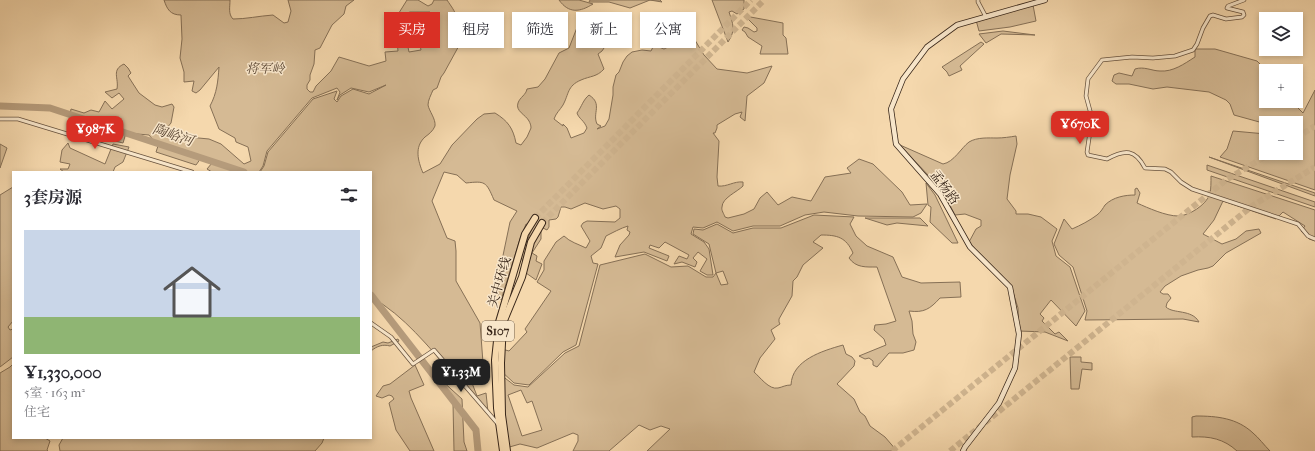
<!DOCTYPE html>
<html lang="zh">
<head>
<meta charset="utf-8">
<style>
	body { margin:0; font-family:"IM FELL French Canon","Noto Serif SC",serif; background:#f2f2f3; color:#2b2b33; height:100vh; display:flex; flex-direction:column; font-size:15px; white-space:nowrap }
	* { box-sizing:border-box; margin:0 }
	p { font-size:13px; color:#7c7c81 }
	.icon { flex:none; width:22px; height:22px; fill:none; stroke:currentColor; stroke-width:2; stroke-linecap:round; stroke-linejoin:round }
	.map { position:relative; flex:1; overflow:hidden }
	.details { position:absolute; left:12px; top:171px; width:360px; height:268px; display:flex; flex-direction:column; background:#fff; border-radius:0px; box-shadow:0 2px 6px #0003 }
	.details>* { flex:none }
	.guide { position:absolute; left:384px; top:12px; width:380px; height:36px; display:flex; gap:8px }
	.controls { position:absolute; left:1259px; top:12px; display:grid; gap:8px }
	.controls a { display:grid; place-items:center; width:44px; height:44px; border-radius:0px; background:#fff; box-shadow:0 2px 6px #0003; font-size:20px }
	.price { position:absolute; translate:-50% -34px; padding:0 9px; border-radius:8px; background:#d93025; color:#fff; font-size:13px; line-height:26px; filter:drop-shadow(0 1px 2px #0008) }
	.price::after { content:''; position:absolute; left:50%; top:24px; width:12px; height:9px; margin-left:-6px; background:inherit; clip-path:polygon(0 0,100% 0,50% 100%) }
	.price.selected { background:#222; color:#fff }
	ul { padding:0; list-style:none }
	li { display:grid; align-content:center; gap:8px; height:212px; padding:0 12px }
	li span { display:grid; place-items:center; height:124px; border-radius:0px; color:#555 }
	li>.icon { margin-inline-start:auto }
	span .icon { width:72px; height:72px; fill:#fffc; stroke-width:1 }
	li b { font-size:17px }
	h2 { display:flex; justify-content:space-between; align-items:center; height:48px; padding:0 12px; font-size:17px }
	.pill { padding:0 14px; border-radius:0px; background:#fff; box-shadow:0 2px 6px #0003; font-size:14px; line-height:36px }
	.pill.selected { background:#d93025; color:#fff }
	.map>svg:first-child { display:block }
	.green { fill:#d5ba94; stroke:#867056; fill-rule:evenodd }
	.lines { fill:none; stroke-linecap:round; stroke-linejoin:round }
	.river { stroke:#b59b7b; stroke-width:7 }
	.highway-tunnel { stroke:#cfb48f; stroke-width:6; stroke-dasharray:6 3; stroke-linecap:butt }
	.street-casing { stroke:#67523e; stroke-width:4.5 }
	.secondary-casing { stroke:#382619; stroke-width:6 }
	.highway-casing { stroke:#382619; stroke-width:8 }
	.street { stroke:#f8e6ca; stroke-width:3 }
	.secondary { stroke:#f8e6ca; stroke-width:4.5 }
	.highway { stroke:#f5d8ad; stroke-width:6 }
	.labels { text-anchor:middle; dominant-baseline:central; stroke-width:3; stroke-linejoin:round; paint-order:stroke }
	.shield { fill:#f8e6ca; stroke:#72604e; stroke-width:1 }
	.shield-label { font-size:12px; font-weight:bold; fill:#382619 }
	.park-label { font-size:13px; font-style:italic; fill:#5f4b38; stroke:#f8e6ca }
	.street-label { font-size:13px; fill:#382619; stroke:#f8e6ca }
	.water-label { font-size:14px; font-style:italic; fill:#5e4936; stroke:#f8e6ca }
</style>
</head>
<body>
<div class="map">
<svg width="1315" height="451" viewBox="0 0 1315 451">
	<rect width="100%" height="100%" fill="#f5d8ad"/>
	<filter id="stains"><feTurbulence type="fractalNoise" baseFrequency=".005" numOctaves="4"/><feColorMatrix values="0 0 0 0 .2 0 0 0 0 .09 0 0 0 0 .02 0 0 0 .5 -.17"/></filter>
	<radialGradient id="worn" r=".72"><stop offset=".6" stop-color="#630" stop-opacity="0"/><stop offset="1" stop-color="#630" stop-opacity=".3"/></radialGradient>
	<g class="green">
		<path d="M164,0h66c0,7 -2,14 3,19 13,0 26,-3 40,-4l11,8 4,-1 3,-11 -3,-11h66l-8,6 -2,8 -12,11 -12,23 -5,2 -1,14 -4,11v5l-3,5v4l3,3h3l3,-6 15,-15 8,-14 30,9 17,-5 -1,-9 13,-1 -3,-28 1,-4 9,14 4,19 12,-2 -3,-15 14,-2 -2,-21h-20l-13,4 10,-16h11l10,6 4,-2 2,-4h13c10,15 11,14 5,31l6,4 3,7 -17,31 -3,4 -4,11 -4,2c-2,5 -5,10 -5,15 1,6 8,14 7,21 -2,5 -6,8 -10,11 -11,10 -7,24 -2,36l17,-9 12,-19 25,-26 7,-5 11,-1c13,8 18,15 21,30l5,2 6,-8 4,-9c0,-3 -1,-5 -2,-7 -3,-6 -14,-10 -11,-18 2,-6 8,-8 9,-14l11,-2 7,-8 14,-26 10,-5 9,-23h8l6,16 9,3 3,4 -2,3 -4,3 6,15c-7,8 -14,7 -23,11 -14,6 -12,14 -18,25 -3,5 -7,8 -9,14l9,7v-2l4,4 4,10 13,-5 3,-5c-3,-8 -8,-9 -10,-15 5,-7 6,-13 12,-18 14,9 3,18 8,29l4,2 -4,3 8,-3 4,-7 4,-24v-8l3,-12 3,-3 4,-10 4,-6 5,-4 10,-2 9,1 3,-6 10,4 6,-3 1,-4 -2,-4 1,-9 13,-6 4,4 17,28 13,14 30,4 25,-7 -8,17 -17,13 -2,25 -5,-4 2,-5 -7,2 -18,11v3l-2,5h-2l6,8 -2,36 1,9c9,1 16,-5 25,-4v4c-6,6 -21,12 -21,21 -1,3 2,7 3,10l3,1 16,-4 10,-5 6,-11 7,-6 11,13 14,-8 19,4 14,-24 26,-4 -4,-5 12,-9 14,5 29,28 8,13 17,-1 -6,9 -8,4 -55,-1 -34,-4 -19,3 -25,11h-27l-20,5 -16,-9 -14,6 -10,-1 -2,7 13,8 5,7 4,26h-6l-7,-4 7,-12 -9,-7 -5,6 4,4 -2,5 -13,-5 -8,2 5,-8 8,3 2,-4 -24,-13 -6,6 -9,-3 -1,3 20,8 -2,5 -23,-9 -29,5 5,-12 9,-10 1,-3 -3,-2 1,-4c-7,2 -16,7 -22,10l-5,12 -10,8 2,7 5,1 -22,81 -13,7 -34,33 -15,-2 -13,-12 1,-22 7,2 18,-19 -2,-3 26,-38 -14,-9 7,-12v-9l12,-19 8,-6c6,6 14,8 22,12l4,-7 -9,-15 2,-3 4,-2 28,1 5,-4v-9l-4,-3 -13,3 -18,-6 -14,6 -6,-2h-4l-3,10 -2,2 -7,1v7l-2,3 -6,-3v12l-9,14 5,3 -1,5 6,3 -6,16 -10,-7 -5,-17 12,-30 -7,-2 -6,15 -19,61 -5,-11 14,-67 7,-11 -23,-11c-8,-19 -9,-19 -28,-17l-9,-8 -13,-3 -12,29 15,37 8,3 1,10v30l24,42 4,53 -12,7 5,13 9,-3 2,19 -28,-31 14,-18 -7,3 -2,-2 -11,11c-26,-28 -49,-59 -83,-78v-125h-111l4,-6 4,-14 45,-53 24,-8 -3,8 3,3 4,-6 12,-7 16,5 17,-9 -17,7 -18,-4 -11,7 -3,5 3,-8 -3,-4 -25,10 -45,53 -4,15 -4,6h-47l-5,-3 5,-6 -2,-3 -9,-2 -5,7 -40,-13 2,-6 -9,-11 -23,-2 -3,10 -8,-2 1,-5 -16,-7 -8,-9 -4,12 -20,-4 3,-19 13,4 7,-3 8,2 6,-11 7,8 12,-10 -5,-6 -7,5 -7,-6 12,-3c2,-11 -6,-19 7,-25l4,4 3,5 -3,3 11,17 16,12 7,2 10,-3 2,3 -3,16 -5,6 -2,6 5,2 9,-1 31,3 12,5 23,20 7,-3 -3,-14 -12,-5 -1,-4 -16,-9 -9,-23c7,-13 8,-25 9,-39l-19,23 -4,3 -4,-2 2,-10 -10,1v-10l-4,-14 2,-19 -1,-24c-11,0 -14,-6 -17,-15z"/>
		<path d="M559,0h20l14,4c-13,8 -24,10 -34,-4z"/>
		<path d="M590,0h70l2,2 -12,-2 -20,8 -21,-6h-20z"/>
		<path d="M712,0h32v9l-7,5 -5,-3 -3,1c4,12 7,18 -1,30z"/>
		<path d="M1033,5l3,16 -26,6 -31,4 -3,-11z"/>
		<path d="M745,16l38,7v12l3,3 2,16h-28l2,-8 -14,-9 -3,-5 -3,-2 2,-3 4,1 6,4 3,-1v-3z"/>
		<path d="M1003,31l32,4 -34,-1 -15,9 -7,-9z"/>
		<path d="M981,42l3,2 -24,22 2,4 -13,6 -2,-4 -5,-5z"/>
		<path d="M1195,49h20l42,12 8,8 1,32h25l12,12 12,-23v100l-95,-33 7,-8 6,-18 33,3v19h30v-30h-30v3l-3,-3 -29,-8 -4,-11 -4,-4 -17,-8 -42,-5 -14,2 -24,-5h-13l-4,-3 2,-6 5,-2 13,3 3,-7c9,-3 17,2 25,2 13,1 24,-7 35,-14z"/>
		<path d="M1016,136l1,8 -7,31 -3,24 9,12v3h12l13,3 16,12 -5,12 4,15 14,11 15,44 -9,15 -25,-26 -11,14 4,4 -2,3 13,13 4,-2 9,9 -23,-9 -26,-1 -1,-23 -5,-16 -44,-50 7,-13 5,-3v-6l-16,-6 -10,1 -13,-25 -42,-45 43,19c11,-2 18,-16 26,-22 8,-5 20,-4 28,-4 6,0 13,-1 19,-2z"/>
		<path d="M68,143l2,5 35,16 8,-20 16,3 -6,15 -8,5 -2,5h-49l-4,-3h8l2,-5 -10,-2 2,-12z"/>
		<path d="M0,144l7,4 -7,20z"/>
		<path d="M1209,157l106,36v3z"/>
		<path d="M1207,165l108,37v5l-108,-37z"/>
		<path d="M1211,176l104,34v31l-6,-2 -8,-8 4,-5 -22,-14 -7,7 -53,-18 -9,19 -11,14 19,10 14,-5 10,-8 13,-2 2,4 -35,20 -13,13 -5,2 -10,2 -17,6 -16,10 -5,6 3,2h5l3,4 -4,5 -1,4c7,7 26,2 33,15l-16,-3 -98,1 2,-9 -14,-44 -14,-12 -5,-11 10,-25 8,10c9,-4 17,-8 25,-14 4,-3 6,-7 8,-10 8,-8 20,-10 30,-10v-6l2,-1 3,5 -3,10c11,5 29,13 41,13 11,0 28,-11 32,-22 1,-5 1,-12 1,-18z"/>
		<path d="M926,183l9,12 23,48h-6l-22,-21 1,-15 -3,-2z"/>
		<path d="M13,187v134l-5,6 2,3 3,-1v28l-13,10v-172z"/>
		<path d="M814,215l40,2 -4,7 6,12 11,10 26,11 9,20 19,6 39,-1 1,15 -21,1c-10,11 -16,15 -31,13l3,10 1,13 3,8 -2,8 -11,3h-14l-12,14 -4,-2v-4l-4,-3 -4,1 -6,-3 27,-11 -2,-6 -10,-9 1,-5 11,-1 10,-3 -19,-54c-11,0 -21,1 -28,-9l4,-5c-7,-16 -16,-18 -32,-18l-8,7 10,6 -20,17 -6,12 -4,4 -1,15 -13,23v3l1,2 -9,6 4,9 -15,19 -6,14c6,5 15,18 24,16 5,-1 7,-3 13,-3 1,-25 31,-34 52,-40l3,9 6,3 3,4 -1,5 -17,18 17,15 6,13 5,4 5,10 15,11 12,14h-250l23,-22 -9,-3 -11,4 -11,-5 -30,26h-36l5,-10v-6l-5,-2 -36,15 -17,-4 -14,4 -5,-73 13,10 14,2 37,-34 14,-7 21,-81 45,-11 26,13 17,-1 18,11h7l3,-4 5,12 7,-1 -5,-13 -7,2 -7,-29 -16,-10 1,-5 9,1 14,-6 16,9 20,-5h28zM521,390l6,13 5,-2 10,29 -20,6 -14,-41z"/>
		<path d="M865,218h55l8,8 -31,-3 -10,2z"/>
		<path d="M398,339l1,2 -9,5c-7,-2 -13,0 -19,5v-4l12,-5 5,1z"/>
		<path d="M1070,357h11v5l11,1v7l-10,-1 -3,20h-8z"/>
		<path d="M13,364v74h32l5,3 -3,9 1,1h-48v-78l10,-6z"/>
		<path d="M415,365l9,20 -15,6 2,7 23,53h-24l-14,-21 -7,-27 5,-4 -2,-3 -3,-1 -7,3 -6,-2 7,-10 7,-2z"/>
		<path d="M440,379l22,20 2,43 3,9h-13l-1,-48 -5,-12 -5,-3z"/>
		<path d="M1196,416c21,0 41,2 57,17 6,5 11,12 17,18h-33c-13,-12 -27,-15 -45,-14v-20z"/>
		<path d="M63,438h261l-2,5 -7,8h-255l-1,-6z"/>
	</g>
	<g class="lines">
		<g class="river">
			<path d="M0,106l50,2 194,64"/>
			<path d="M371,295l105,135 2,21"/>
		</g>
		<g class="highway-tunnel">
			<path d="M1296,138l19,-12"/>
			<path d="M535,218l216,-218"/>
			<path d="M542,223l222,-223"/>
			<path d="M892,451l334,-271 45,-27"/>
			<path d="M950,451l302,-245 63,-39"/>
		</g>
		<g class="street-casing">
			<g id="street">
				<path d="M978,0v2l8,15"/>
				<path d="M1244,0l-16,6 -1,2 16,4 1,3 -2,2 -16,2 -13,-4 -3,1 -7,12 -6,16 -4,6 -18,6 -22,2 -21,-1 -30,3 -14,19 -2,17 6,22 -5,34 1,3 19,4c18,-10 28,-10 38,9l20,1 6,3 10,10 11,7 106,35 10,12 7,3"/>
				<path d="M0,119h18l174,53"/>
				<path d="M371,323l20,14 22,27 21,-14 64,74"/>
			</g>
		</g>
		<g class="secondary-casing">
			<path id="secondary" d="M963,451l2,-4 34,-44 16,-35 4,-34 -9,-47 -40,-40 -30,-53 -44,-50 -5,-35 12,-30 24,-32 30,-22 88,-25"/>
		</g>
		<g class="highway-casing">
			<g id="highway">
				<path d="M503,451l-6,-43 -2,-48 4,-38 26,-88 10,-16"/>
				<path d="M507,451l-5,-36 -1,-52 2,-40 19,-46 9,-35 11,-19"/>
			</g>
		</g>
		<use href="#street" class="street"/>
		<use href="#secondary" class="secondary"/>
		<use href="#highway" class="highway"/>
	</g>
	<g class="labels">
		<rect class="shield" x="482" y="321" width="32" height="20" rx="3"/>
		<g class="shield-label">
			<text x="498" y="331">S107</text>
		</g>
		<g class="park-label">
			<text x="265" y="68">将军岭</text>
		</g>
		<g class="street-label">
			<text transform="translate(945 187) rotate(53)">孟杨路</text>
			<text transform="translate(499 282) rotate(-74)">关中环线</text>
		</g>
		<g class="water-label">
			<text transform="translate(173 135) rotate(18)">陶峪河</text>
		</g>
	</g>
	<rect width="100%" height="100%" filter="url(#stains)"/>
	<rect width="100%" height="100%" fill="url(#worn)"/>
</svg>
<div class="controls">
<a><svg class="icon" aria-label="layers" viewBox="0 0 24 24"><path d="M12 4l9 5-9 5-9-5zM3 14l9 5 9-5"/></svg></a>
<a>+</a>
<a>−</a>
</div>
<b class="price" style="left:1080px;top:145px">¥670K</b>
<b class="price" style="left:95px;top:150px">¥987K</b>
<b class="price selected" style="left:461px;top:393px">¥1.33M</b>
<div class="guide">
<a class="pill selected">买房</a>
<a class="pill">租房</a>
<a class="pill">筛选</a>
<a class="pill">新上</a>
<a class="pill">公寓</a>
</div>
<section class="details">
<h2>3套房源<svg class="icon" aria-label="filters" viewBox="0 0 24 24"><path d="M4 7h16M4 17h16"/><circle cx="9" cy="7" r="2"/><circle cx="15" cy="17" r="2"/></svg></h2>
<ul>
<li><span style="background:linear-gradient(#c9d6e8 70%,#8fb573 0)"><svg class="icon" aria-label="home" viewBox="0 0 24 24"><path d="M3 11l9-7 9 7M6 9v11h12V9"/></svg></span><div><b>¥1,330,000</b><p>5室 · 163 m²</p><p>住宅</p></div></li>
</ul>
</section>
</div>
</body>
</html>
